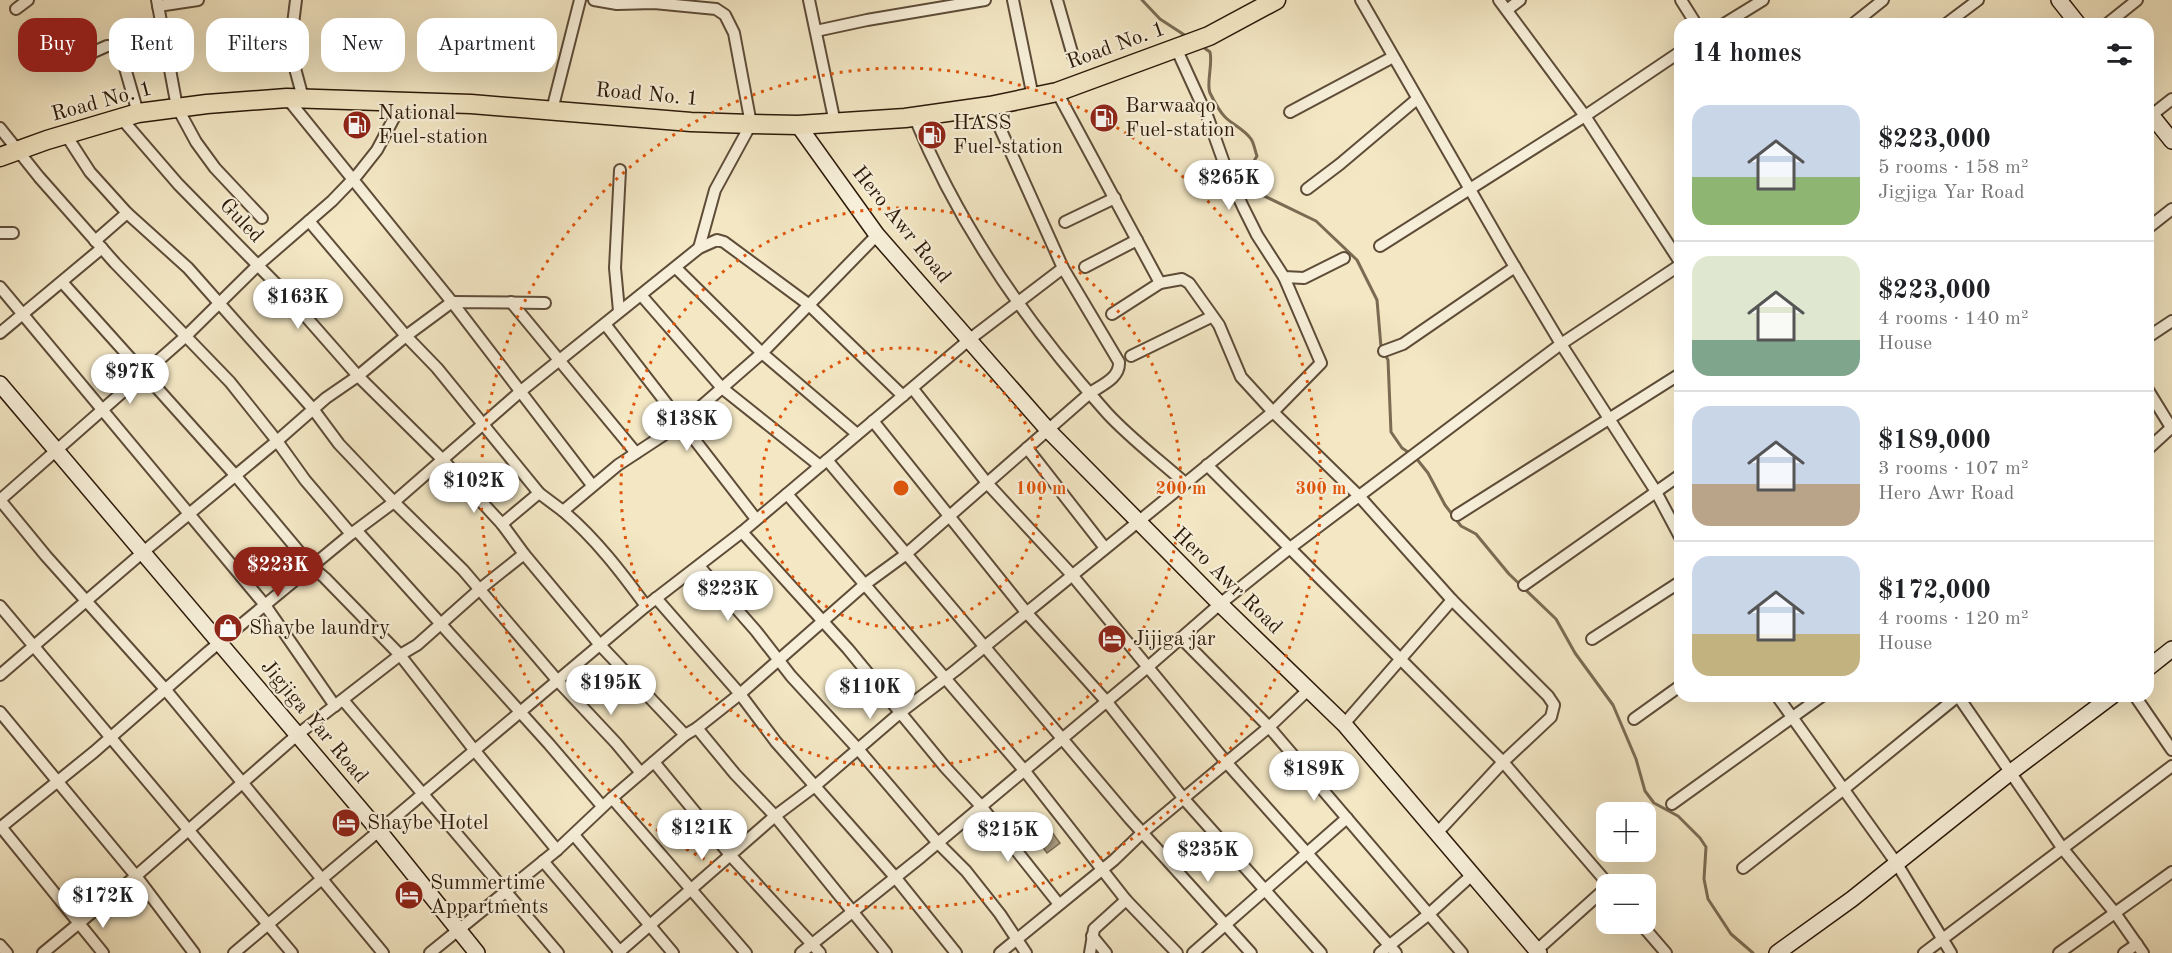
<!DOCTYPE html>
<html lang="en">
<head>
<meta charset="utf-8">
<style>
	body { margin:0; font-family:"Old Standard TT",serif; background:#f2f2f2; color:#202124; height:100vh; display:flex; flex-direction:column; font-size:22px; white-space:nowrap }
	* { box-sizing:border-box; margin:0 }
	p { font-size:20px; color:#757577 }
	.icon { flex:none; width:33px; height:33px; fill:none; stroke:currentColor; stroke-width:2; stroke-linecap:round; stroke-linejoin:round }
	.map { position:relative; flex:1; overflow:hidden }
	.panel { position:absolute; left:1674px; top:18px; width:480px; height:684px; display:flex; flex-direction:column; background:#fff; border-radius:18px; box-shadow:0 6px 24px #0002 }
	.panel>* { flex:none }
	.top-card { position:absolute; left:18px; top:18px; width:570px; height:54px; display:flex; gap:12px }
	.buttons { position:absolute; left:1596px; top:802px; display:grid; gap:12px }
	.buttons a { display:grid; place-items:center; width:60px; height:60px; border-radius:12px; background:#fff; box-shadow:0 6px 24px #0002; font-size:30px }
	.price { position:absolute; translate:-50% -51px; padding:0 14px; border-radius:21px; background:#fff; color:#222; font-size:20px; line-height:39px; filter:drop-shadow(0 2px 3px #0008) }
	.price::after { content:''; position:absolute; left:50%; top:36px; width:18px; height:14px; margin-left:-9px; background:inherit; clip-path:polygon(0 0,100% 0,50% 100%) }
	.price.active { background:#8f2418; color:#fff }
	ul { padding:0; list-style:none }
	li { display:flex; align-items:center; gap:18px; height:150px; padding:0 18px }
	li+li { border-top:2px solid #e0e0e0 }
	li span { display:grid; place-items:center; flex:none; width:168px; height:120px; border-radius:18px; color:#555 }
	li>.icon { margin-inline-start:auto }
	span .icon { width:72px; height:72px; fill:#fffc; stroke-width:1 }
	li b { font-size:26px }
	h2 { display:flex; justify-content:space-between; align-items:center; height:72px; padding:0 18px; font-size:26px }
	.tag { padding:0 21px; border-radius:18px; background:#fff; box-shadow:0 6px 24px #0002; font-size:21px; line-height:54px }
	.tag.active { background:#8f2418; color:#fff }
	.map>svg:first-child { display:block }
	.water { fill:#afa184; stroke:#7b6b53; stroke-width:1.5 }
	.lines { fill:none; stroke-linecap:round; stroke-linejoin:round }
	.stream { stroke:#7b6b53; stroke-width:3 }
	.street-casing { stroke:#5e4c38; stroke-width:14 }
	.secondary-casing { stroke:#2c1909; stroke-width:18 }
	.highway-casing { stroke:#2c1909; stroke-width:21 }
	.street { stroke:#f7efd9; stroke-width:10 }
	.secondary { stroke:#f7efd9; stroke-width:15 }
	.highway { stroke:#f3e7c4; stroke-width:18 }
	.ring { fill:none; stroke:#df560c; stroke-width:3; stroke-dasharray:3 6 }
	.labels { text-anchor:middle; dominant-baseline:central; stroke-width:4.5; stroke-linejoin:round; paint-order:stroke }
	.street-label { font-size:21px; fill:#2c1909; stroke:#f7efd9 }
	.poi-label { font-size:21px; fill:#2c1909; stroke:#f7efd9; text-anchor:start }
	.centre { fill:#df560c; stroke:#f7efd9; stroke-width:3 }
	.ring-label { font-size:18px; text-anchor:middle; font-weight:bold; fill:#df560c; stroke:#f7efd9; stroke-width:4.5; stroke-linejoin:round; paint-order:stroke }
</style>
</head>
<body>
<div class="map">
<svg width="2172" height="953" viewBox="0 0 2172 953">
	<rect width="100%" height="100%" fill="#f3e7c4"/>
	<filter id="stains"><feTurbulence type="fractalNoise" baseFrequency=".00333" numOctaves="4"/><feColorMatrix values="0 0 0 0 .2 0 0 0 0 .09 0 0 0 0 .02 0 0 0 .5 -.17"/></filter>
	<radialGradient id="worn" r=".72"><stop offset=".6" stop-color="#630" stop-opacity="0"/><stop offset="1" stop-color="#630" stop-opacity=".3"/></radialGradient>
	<path class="water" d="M1040,816l20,27 -13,10 -20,-27z"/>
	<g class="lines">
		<g class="stream">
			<path d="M1142,0l18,19 26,17"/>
			<path d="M1200,45l10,7c3,12 -4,32 0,41 4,8 9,18 15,24 8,8 19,12 26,22 3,4 4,12 6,17l-8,13 5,22 62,30 41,39 20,40 4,47 7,13 3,72 11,16 9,6"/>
			<path d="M1416,458l12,15 17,32 16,21 15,8 33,40 47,45 19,34 38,52 23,54 9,32 9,12 24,13 22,22 6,9 -2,32 4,20 23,35 22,19"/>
		</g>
		<g class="street-casing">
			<g id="street">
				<path d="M157,0l20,107 19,35 19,26 47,50"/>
				<path d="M296,0l-3,24v37l10,37"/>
				<path d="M594,0l23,4 37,-1 62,6 9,6 9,18 17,91 -36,66 -16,58"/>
				<path d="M809,0l26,123"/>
				<path d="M1013,0l20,97"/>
				<path d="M1057,0l16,56"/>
				<path d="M1361,0l145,252 55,92 94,146 25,47"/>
				<path d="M1499,0l86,116 95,146"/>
				<path d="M1681,0l15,24"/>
				<path d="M158,6l40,-6"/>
				<path d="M16,9l12,-9"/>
				<path d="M1507,10l13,-10"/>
				<path d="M1724,24l39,-24"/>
				<path d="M1853,24l30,-24"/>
				<path d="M1946,24l32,-24"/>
				<path d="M2107,24l30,-24"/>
				<path d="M816,31l51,-11 118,-20"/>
				<path d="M1176,48l32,70 21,59 14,30 14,28 27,42 20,1 40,-20"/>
				<path d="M80,58l27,-12h7l7,8 17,59"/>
				<path d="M1057,92l103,191"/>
				<path d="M287,98l165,204 140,183"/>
				<path d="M552,110l28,-110"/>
				<path d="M1290,112l103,-55"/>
				<path d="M914,116c45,111 113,208 193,297 23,25 52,47 78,70"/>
				<path d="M121,118l57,66 108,110 72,82 84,83 60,65 22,30 76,91 85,90"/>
				<path d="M2148,118l24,-19"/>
				<path d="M0,128l39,49 76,86 115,119 47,59 28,39 46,54"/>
				<path d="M66,135l24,37 37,41 61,55 125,141 26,35 55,58 69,68 94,110 59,63 25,30"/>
				<path d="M1307,189l33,-25 77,-65"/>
				<path d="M309,221l97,115 46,-34 93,1"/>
				<path d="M1065,222l50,-24"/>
				<path d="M2148,228l24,-19"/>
				<path d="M0,233h13"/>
				<path d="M95,241l32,-28"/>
				<path d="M1380,246l205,-130 95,-64"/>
				<path d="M1085,267l52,-27"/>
				<path d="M676,268l86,85 95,81"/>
				<path d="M62,282l173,193 77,92 13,11 75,77 75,96 82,99"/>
				<path d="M0,287l265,318 70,101"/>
				<path d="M641,295l81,93 98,78"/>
				<path d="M511,302l125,151"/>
				<path d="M619,311l-4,-43 5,-98"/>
				<path d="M1112,314l48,-31 22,-4 7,4 30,42 22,52 32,35 86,84 93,104 96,96 6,9 -3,12 -48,45 -65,70"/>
				<path d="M605,324l151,195"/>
				<path d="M0,333l102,-85"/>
				<path d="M2148,337l24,-16"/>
				<path d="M1384,351l19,-7 112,-77"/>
				<path d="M1131,356l80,-39"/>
				<path d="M913,389l74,94 85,92 154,187 170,191"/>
				<path d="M2148,390l24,39"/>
				<path d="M873,421l153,191 81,90 77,97 137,154"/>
				<path d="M1027,448l78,100"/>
				<path d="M2148,449l24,-22"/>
				<path d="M827,460l303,359 121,134"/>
				<path d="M1207,465l296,297 106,123"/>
				<path d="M787,494l237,276 102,130 51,53"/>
				<path d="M0,500l46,56 119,133 218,264"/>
				<path d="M0,500l185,-163 72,-71 75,-65 26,-27 19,-24 26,-49"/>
				<path d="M1457,515l223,-141"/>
				<path d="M502,524l37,-31"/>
				<path d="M357,531l192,213 53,62"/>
				<path d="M742,532l106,117 97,118 36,39 77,97"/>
				<path d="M699,566l57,65 35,45 67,73 79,93 29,29 34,43 26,39"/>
				<path d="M1524,585l156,-110"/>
				<path d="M656,598l84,96 36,48 119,135 61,76"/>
				<path d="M0,606l292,347"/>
				<path d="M646,606c-25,-34 -50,-67 -83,-95l55,-46 64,-42 80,-70 115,-118"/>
				<path d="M1181,638l88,89 193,226"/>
				<path d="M1592,639l88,-57"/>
				<path d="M0,675l142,-122 135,-112 49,-43 32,-22 48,-40 31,32 102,125 24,18"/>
				<path d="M1777,696l120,168 54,89"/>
				<path d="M1958,696l105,153 52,64 28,40"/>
				<path d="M2135,696l37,54"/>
				<path d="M343,700l215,253"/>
				<path d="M0,712l136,164 58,77"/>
				<path d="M1634,719l46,-33"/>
				<path d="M1344,724l108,-124"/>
				<path d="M697,728l38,46 40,42 111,137"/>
				<path d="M654,762l77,94 89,97"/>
				<path d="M612,798l134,155"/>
				<path d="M1672,804l150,-108"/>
				<path d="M574,835l99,118"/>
				<path d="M543,861l78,92"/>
				<path d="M1743,868l101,-79 114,-93"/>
				<path d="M1641,924l25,29"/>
				<path d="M1092,936l14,17"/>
				<path d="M0,945l7,8"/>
				<path d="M1537,950l69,-62"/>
				<path d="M43,953l93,-77 161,-141 103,-80 17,-10 63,-56 44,-35"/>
				<path d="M103,953l-102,-126 93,-75 114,-100 143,-118 43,-32 127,-111 178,-143 18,-8 7,2 84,62 95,92"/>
				<path d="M234,953l412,-347 96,-74 228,-193 93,-71"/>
				<path d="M430,953l127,-103 55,-52 73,-63 12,-7 43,-34 124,-109 41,-30 185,-162c12,-8 30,-15 29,-31l-56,-94 -73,-162"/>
				<path d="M618,953l157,-137 40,-30 86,-74 55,-42 317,-258 48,-49 -37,-86"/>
				<path d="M801,953l120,-96 228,-191 71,-62 70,-56 271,-204 119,-79"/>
				<path d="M1000,953l114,-93 28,-27 127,-106 40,-38"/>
				<path d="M1090,953l4,-24 32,-29"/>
				<path d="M1193,953l154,-135"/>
				<path d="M1380,953l49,-39 44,-40"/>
				<path d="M1924,953l248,-187"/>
				<path d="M2059,953l113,-81"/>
				<path d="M2124,953l13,-9"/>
			</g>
		</g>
		<g class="secondary-casing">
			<g id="secondary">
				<path d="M2059,0l19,24"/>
				<path d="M2148,111l24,30"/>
				<path d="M798,125l79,110 171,195 172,174 124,120 195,229"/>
				<path d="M0,384l379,447 98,122"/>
				<path d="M2148,668l24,-19"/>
				<path d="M1777,953l75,-54 159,-127 101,-76"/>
			</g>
		</g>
		<g class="highway-casing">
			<path id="highway" d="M0,157l47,-17 91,-27 69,-9 80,-6 184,6 220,18 60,2 47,1 107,-7 85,-12 67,-14 152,-56 67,-36"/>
		</g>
		<use href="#street" class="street"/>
		<use href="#secondary" class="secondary"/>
		<use href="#highway" class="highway"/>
	</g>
	<g class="ring">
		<circle cx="901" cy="488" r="140"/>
		<circle cx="901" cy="488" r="280"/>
		<circle cx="901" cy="488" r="420"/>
	</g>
	<defs>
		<g id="fuel-disc" transform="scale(1.5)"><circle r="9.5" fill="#8f2418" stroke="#f7efd9"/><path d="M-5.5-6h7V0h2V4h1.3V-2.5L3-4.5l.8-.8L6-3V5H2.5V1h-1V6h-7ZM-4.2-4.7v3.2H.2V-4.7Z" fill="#fff"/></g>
		<g id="shop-disc" transform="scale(1.5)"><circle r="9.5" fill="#8f2418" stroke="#f7efd9"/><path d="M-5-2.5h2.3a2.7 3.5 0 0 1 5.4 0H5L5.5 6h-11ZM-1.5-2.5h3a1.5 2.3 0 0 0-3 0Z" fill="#fff"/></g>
		<g id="hotel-disc" transform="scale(1.5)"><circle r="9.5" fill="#8f2418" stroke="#f7efd9"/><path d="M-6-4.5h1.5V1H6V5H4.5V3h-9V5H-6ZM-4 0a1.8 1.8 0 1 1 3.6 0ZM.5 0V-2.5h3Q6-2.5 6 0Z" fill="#fff"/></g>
	</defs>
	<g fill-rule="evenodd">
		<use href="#fuel-disc" x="1104" y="118"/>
		<use href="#fuel-disc" x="357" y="125"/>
		<use href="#fuel-disc" x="932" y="135"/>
		<use href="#shop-disc" x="228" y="628"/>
		<use href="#hotel-disc" x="1112" y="639"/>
		<use href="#hotel-disc" x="346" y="823"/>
		<use href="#hotel-disc" x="409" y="895"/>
	</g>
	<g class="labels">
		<g class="street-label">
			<text transform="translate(1116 46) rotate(-20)">Road No. 1</text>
			<text transform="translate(647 95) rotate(5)">Road No. 1</text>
			<text transform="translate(102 102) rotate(-15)">Road No. 1</text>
			<text transform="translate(241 221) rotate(46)">Guled</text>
			<text transform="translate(901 225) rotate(51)">Hero Awr Road</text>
			<text transform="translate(1227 581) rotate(44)">Hero Awr Road</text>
			<text transform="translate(314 722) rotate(50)">Jigjiga Yar Road</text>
		</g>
		<g class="poi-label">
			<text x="1125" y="106">Barwaaqo<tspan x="1125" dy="24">Fuel-station</tspan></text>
			<text x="378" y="113">National<tspan x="378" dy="24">Fuel-station</tspan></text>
			<text x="953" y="123">HASS<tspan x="953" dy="24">Fuel-station</tspan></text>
			<text x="249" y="628">Shaybe laundry</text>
			<text x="1133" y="639">Jijiga jar</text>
			<text x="367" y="823">Shaybe Hotel</text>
			<text x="430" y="883">Summertime<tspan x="430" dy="24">Appartments</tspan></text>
		</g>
	</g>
	<circle cx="901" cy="488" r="9" class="centre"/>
	<g class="ring-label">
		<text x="1041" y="494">100 m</text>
		<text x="1181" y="494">200 m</text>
		<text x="1321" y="494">300 m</text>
	</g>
	<rect width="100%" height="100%" filter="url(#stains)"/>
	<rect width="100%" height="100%" fill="url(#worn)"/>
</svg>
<div class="buttons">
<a>+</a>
<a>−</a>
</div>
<b class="price" style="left:1229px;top:211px">$265K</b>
<b class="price" style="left:298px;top:330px">$163K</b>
<b class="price" style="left:130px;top:405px">$97K</b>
<b class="price" style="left:687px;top:452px">$138K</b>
<b class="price" style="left:474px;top:514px">$102K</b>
<b class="price active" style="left:278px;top:598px">$223K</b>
<b class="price" style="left:728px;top:622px">$223K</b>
<b class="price" style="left:611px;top:716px">$195K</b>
<b class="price" style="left:870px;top:720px">$110K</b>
<b class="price" style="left:1314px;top:802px">$189K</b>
<b class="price" style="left:702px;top:861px">$121K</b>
<b class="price" style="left:1008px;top:863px">$215K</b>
<b class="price" style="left:1208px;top:883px">$235K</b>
<b class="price" style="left:103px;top:929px">$172K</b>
<div class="top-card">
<a class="tag active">Buy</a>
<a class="tag">Rent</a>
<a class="tag">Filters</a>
<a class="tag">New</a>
<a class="tag">Apartment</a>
</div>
<section class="panel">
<h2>14 homes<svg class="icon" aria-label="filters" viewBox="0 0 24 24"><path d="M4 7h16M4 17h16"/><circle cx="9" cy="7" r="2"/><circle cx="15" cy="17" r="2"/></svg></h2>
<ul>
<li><span style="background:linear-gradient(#c9d6e8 60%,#8fb573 0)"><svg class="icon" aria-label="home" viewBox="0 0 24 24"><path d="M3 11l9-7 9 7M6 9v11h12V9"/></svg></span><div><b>$223,000</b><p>5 rooms · 158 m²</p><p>Jigjiga Yar Road</p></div></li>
<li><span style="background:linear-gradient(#dfe7d0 70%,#7fa58c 0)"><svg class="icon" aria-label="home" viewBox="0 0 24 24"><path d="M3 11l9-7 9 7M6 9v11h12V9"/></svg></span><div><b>$223,000</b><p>4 rooms · 140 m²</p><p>House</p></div></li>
<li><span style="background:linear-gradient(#c9d6e8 65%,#b9a48a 0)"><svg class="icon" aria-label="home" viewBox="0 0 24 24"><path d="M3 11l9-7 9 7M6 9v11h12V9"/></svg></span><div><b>$189,000</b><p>3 rooms · 107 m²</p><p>Hero Awr Road</p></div></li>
<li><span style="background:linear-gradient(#c9d6e8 65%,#c2b280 0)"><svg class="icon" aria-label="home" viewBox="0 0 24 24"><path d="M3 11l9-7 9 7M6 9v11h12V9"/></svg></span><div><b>$172,000</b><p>4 rooms · 120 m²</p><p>House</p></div></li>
</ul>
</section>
</div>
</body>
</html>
